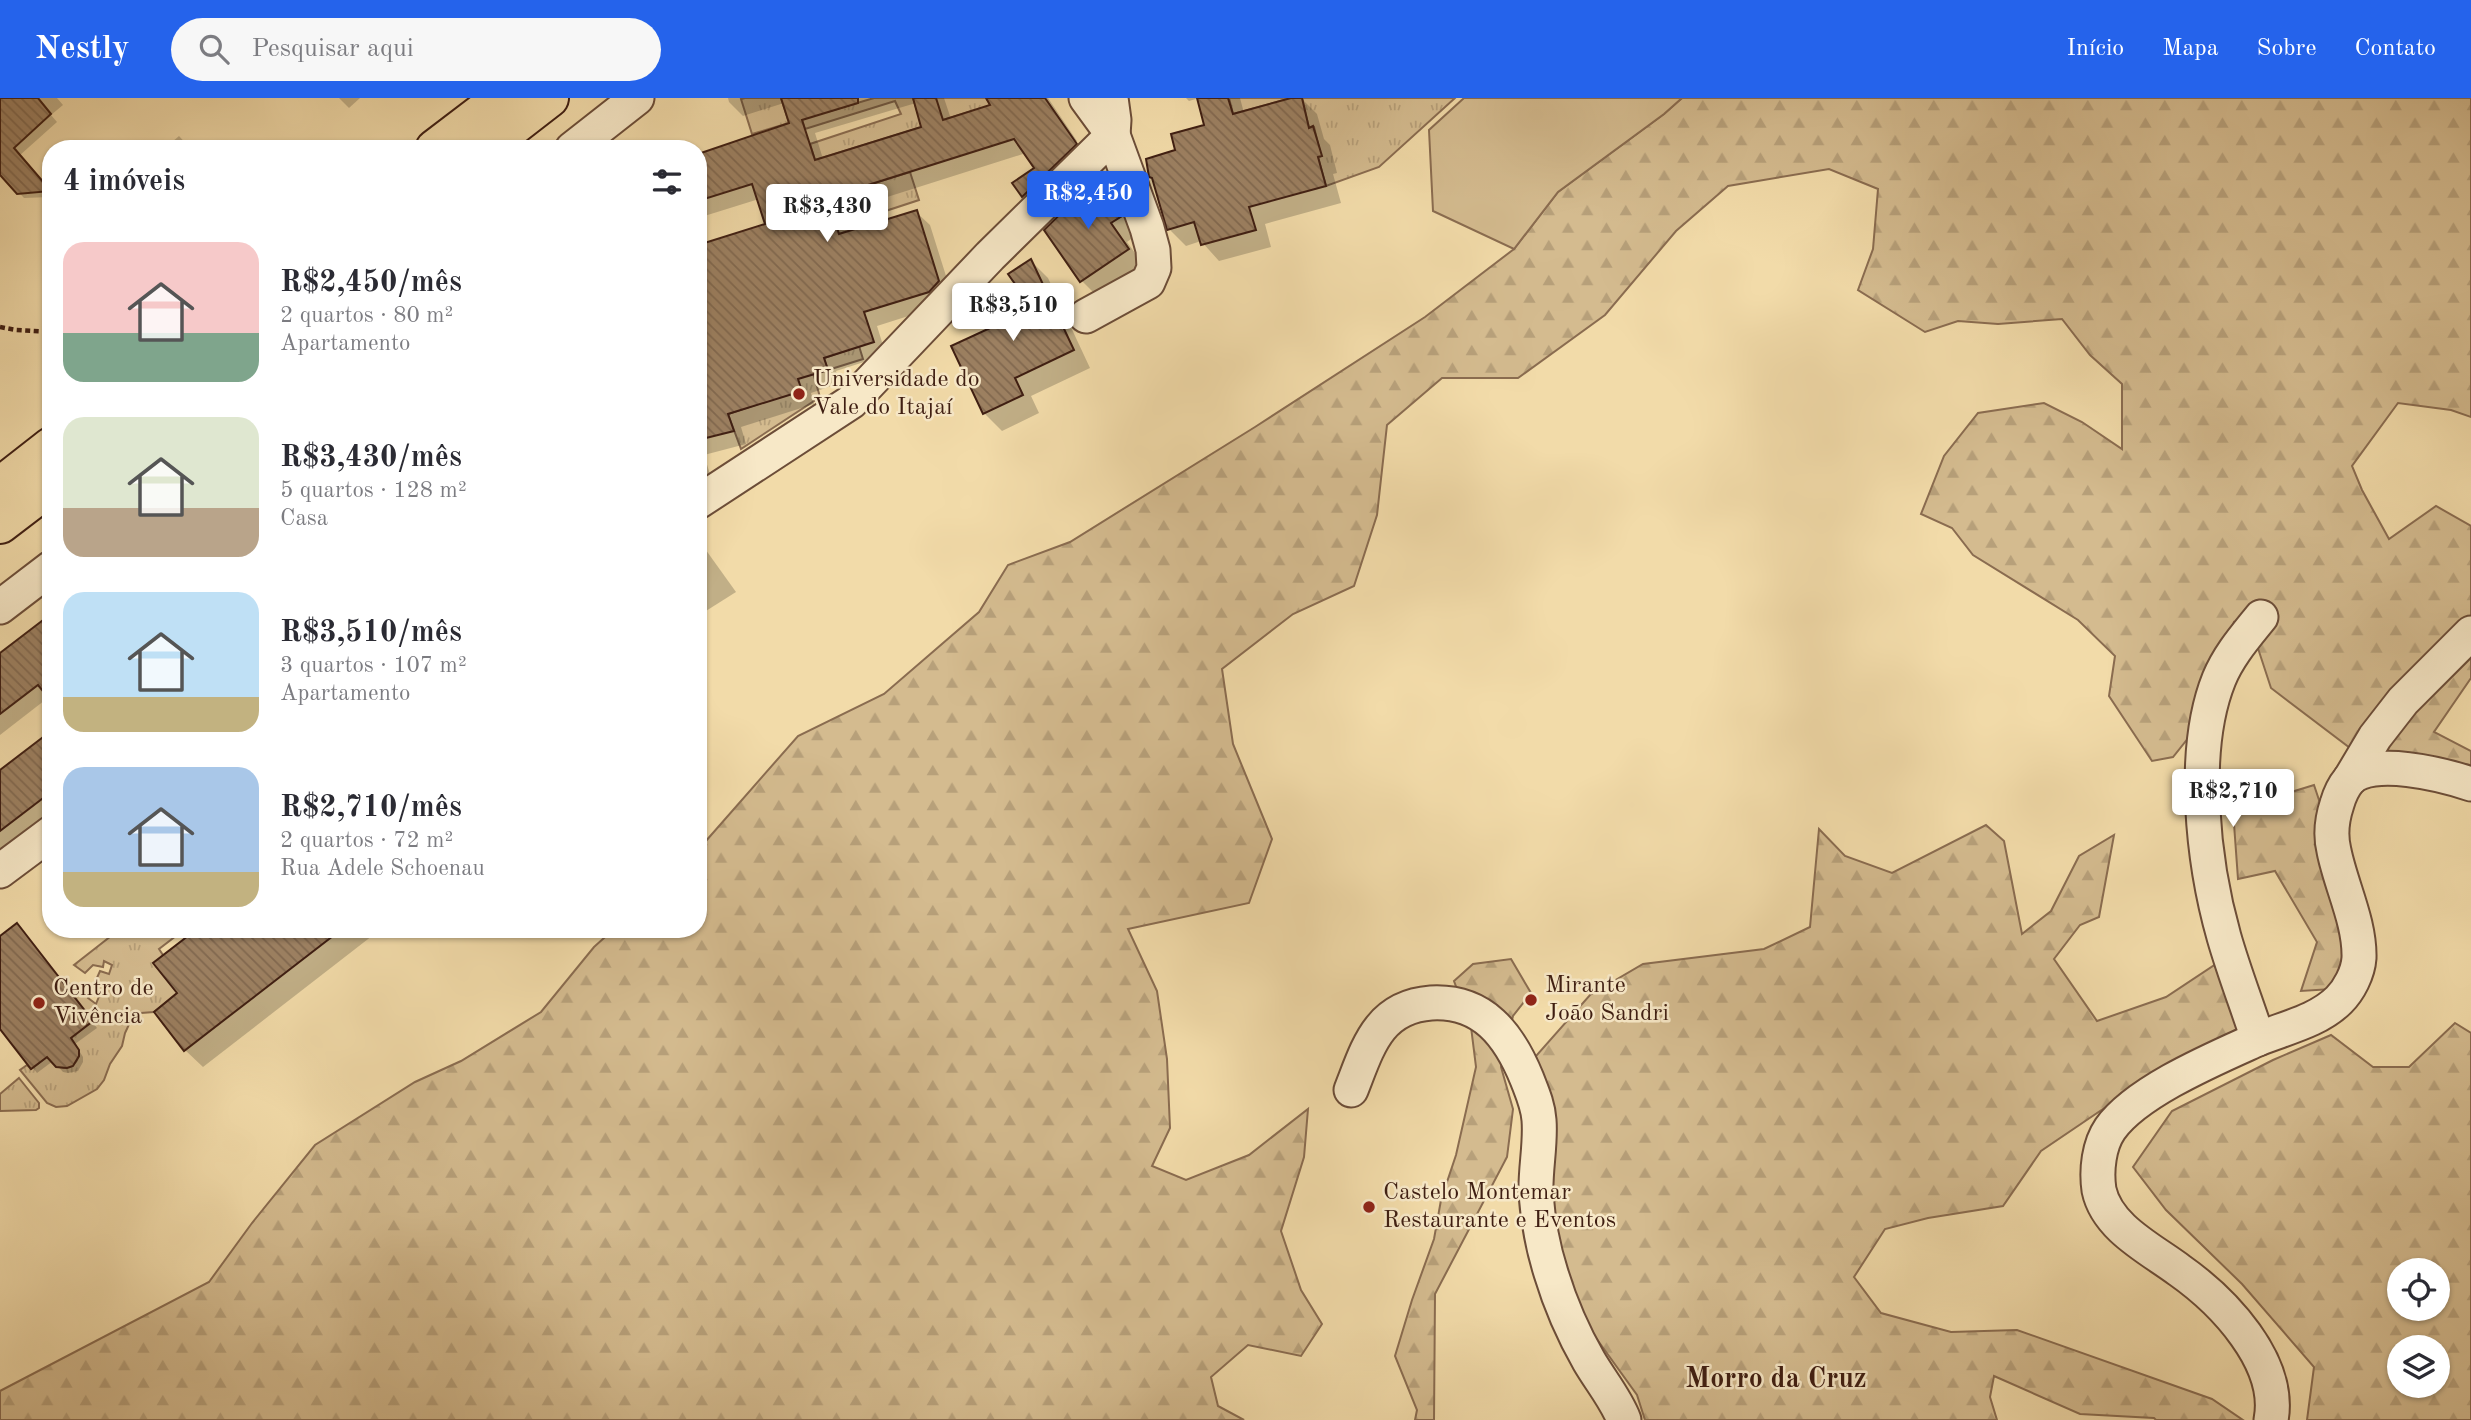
<!DOCTYPE html>
<html lang="pt">
<head>
<meta charset="utf-8">
<style>
	body { margin:0; font-family:"Old Standard TT",serif; background:#f7f7f7; color:#2b2b33; height:100vh; display:flex; flex-direction:column; font-size:26px; white-space:nowrap }
	* { box-sizing:border-box; margin:0 }
	p { font-size:23px; color:#7c7c81 }
	.icon { flex:none; width:38px; height:38px; fill:none; stroke:currentColor; stroke-width:2; stroke-linecap:round; stroke-linejoin:round }
	.map { position:relative; flex:1; overflow:hidden }
	.side { position:absolute; left:42px; top:42px; width:665px; height:798px; display:flex; flex-direction:column; background:#fff; border-radius:28px; box-shadow:0 2px 5px #0004 }
	.side>* { flex:none }
	.fabs { position:absolute; left:2387px; top:1160px; display:grid; gap:14px }
	.fabs a { display:grid; place-items:center; width:63px; height:63px; border-radius:50%; background:#fff; box-shadow:0 2px 5px #0004; font-size:35px }
	.price { position:absolute; translate:-50% -60px; padding:0 16px; border-radius:7px; background:#fff; color:#222; font-size:23px; line-height:46px; filter:drop-shadow(0 2px 4px #0008) }
	.price::after { content:''; position:absolute; left:50%; top:42px; width:21px; height:16px; margin-left:-10px; background:inherit; clip-path:polygon(0 0,100% 0,50% 100%) }
	.price.current { background:#2563eb; color:#fff }
	ul { padding:0; list-style:none }
	li { display:flex; align-items:center; gap:21px; height:175px; padding:0 21px }
	li span { display:grid; place-items:center; flex:none; width:196px; height:140px; border-radius:21px; color:#555 }
	li>.icon { margin-inline-start:auto }
	span .icon { width:84px; height:84px; fill:#fffc; stroke-width:1 }
	li b { font-size:30px }
	h2 { display:flex; justify-content:space-between; align-items:center; height:84px; padding:0 21px; font-size:30px }
	header { display:flex; align-items:center; gap:42px; box-sizing:border-box; height:98px; padding:0 35px; background:#2563eb; color:#fff }
	header strong { font-size:33px }
	nav { display:flex; gap:38px; margin-inline-start:auto; font-size:24px }
	.search { width:490px; height:63px; background:#f7f7f7; display:flex; align-items:center; gap:18px; box-sizing:border-box; padding:0 24px; border-radius:38px; color:#7c7c81; font-size:26px }
	.map>svg:first-child { display:block }
	.grass { fill:url(#grass-tufts); stroke:#8a6c50; stroke-width:2 }
	.forest { fill:url(#forest-firs); stroke:#8a6c50; stroke-width:2; fill-rule:evenodd }
	.pitch { fill:#d4bb8f; stroke:#8a6c50; stroke-width:2 }
	.shadow { fill:#0003; fill-rule:evenodd }
	.building { fill:url(#building-back-hatch); stroke:#3f1e12; stroke-width:2 }
	.lines { fill:none; stroke-linecap:round; stroke-linejoin:round }
	.minor-casing { stroke:#6c4d38; stroke-width:37 }
	.major-casing { stroke:#3f1e12; stroke-width:42 }
	.path { stroke:#3f1e12; stroke-width:4.5; stroke-dasharray:5 3.5; stroke-linecap:butt }
	.minor { stroke:#f7e8c7; stroke-width:33 }
	.major { stroke:#f2dba9; stroke-width:38 }
	.poi-dot { fill:#8f2418; stroke:#f7e8c7; stroke-width:2.5 }
	.labels { text-anchor:middle; dominant-baseline:central; stroke-width:5; stroke-linejoin:round; paint-order:stroke }
	.poi-label { font-size:24px; fill:#3f1e12; stroke:#f7e8c7; text-anchor:start }
	.quarter-label { font-size:28px; font-weight:bold; fill:#3f1e12; stroke:#f7e8c7 }
</style>
</head>
<body>
<header>
<strong>Nestly</strong>
<div class="search"><svg class="icon" aria-label="search" viewBox="0 0 24 24"><circle cx="10" cy="10" r="6"/><path d="M15 15l6 6"/></svg>Pesquisar aqui</div>
<nav><a>Início</a><a>Mapa</a><a>Sobre</a><a>Contato</a></nav>
</header>
<div class="map">
<svg width="2471" height="1322" viewBox="0 0 2471 1322">
	<defs>
		<pattern id="grass-tufts" width="24" height="20" patternUnits="userSpaceOnUse" patternTransform="scale(1.75)"><rect width="24" height="20" fill="#d4bb8f"/><path d="M3 7l-1-3M5 7V3M7 7l1-3M15 17l-1-3M17 17v-4M19 17l1-3" fill="none" stroke="#b7a07a"/></pattern>
		<pattern id="forest-firs" width="22" height="20" patternUnits="userSpaceOnUse" patternTransform="scale(1.75)"><rect width="22" height="20" fill="#d4bb8f"/><path d="M5 1l3.5 6h-7zM16 11l3.5 6h-7z" fill="#b7a07a"/></pattern>
		<pattern id="building-back-hatch" width="6" height="6" patternUnits="userSpaceOnUse" patternTransform="scale(1.75)"><rect width="6" height="6" fill="#9c8061"/><path d="M-1 5l2 2M0 0l6 6M5-1l2 2" fill="none" stroke="#81684f"/></pattern>
	</defs>
	<rect width="100%" height="100%" fill="#f2dba9"/>
	<filter id="stains"><feTurbulence type="fractalNoise" baseFrequency=".00286" numOctaves="4"/><feColorMatrix values="0 0 0 0 .2 0 0 0 0 .09 0 0 0 0 .02 0 0 0 .5 -.17"/></filter>
	<radialGradient id="worn" r=".72"><stop offset=".6" stop-color="#630" stop-opacity="0"/><stop offset="1" stop-color="#630" stop-opacity=".3"/></radialGradient>
	<g class="grass">
		<path d="M745,0h36l8,25 -37,11 -11,-35z"/>
		<path d="M795,0l32,14 47,-14h39l9,29 -107,33 -5,-16 91,-30 -6,-13 -90,28z"/>
		<path d="M936,0h50l8,12h-19l-45,14z"/>
		<path d="M1229,0h62l-58,16z"/>
		<path d="M1302,0h153l-76,69 -53,19 -8,-29 3,-1 -7,-29 -5,1z"/>
		<path d="M910,74l9,28 -73,24 2,7 -9,3 -13,-40 16,-1z"/>
		<path d="M859,248l4,13 -35,11 -4,-12z"/>
		<path d="M810,264l10,35 -79,52 -13,-35 73,-24 -7,-23z"/>
		<path d="M120,831h65l-26,20 4,6 53,8 -62,49 -13,1 -9,5 -7,15 -3,13 -12,18 -6,16 -7,9 -30,17 -11,1 -9,-4 -27,-33 7,-5 4,4 16,-12c10,11 24,18 32,-1l-8,-18 -6,-53 3,-3 9,10 3,-4 10,6 -2,4 8,6 4,-10 -8,-5 8,-18 9,3 3,-9 -8,-4 -1,6 -10,-2 -8,8 -11,-8z"/>
		<path d="M19,980l20,25v5l-3,2 -36,1v-17z"/>
	</g>
	<g class="forest">
		<path d="M1682,0h789v319l-20,-7 -53,-7 -46,63 10,24 27,49 47,-33 35,20v152l-37,54 37,19v14l-117,-14 -83,-63 -20,-61 -17,-5 -41,110 -20,25 -21,4 -43,-65 6,-40 -37,-36 -105,-65 -21,-27 -31,-14 23,-58 34,-43 66,-10 38,19 40,27v-65l-32,-29 -28,-36 -64,5 -40,-3 -33,11 -67,-42 15,-41 5,-60 -49,-20 -101,17 -52,45 -71,84 -87,63h-76l-55,47 -10,90 -23,71 -61,28 -71,55 11,75 39,95 -23,64 -121,26 29,62 10,68 3,69 -18,38 34,14 63,-25 59,-46 -4,48 -23,74 20,59 21,34 -21,32 -53,-11 -37,32 7,29 26,14h-1244v-29l209,-109 43,-59 63,-78 100,-63 46,-21 80,-49 53,-65 20,-18h84v-79l100,-114 86,-42 95,-82 29,-47 62,-23 185,-115 170,-110 89,-68 44,-57 106,-78z"/>
		<path d="M2314,687l11,33 27,137 -20,34 -31,2 16,-49 -42,-71 -37,8 -5,-69z"/>
		<path d="M1986,727l18,16 18,93 29,-23 28,-55 35,-21 -15,82 -19,8 -26,34 43,62 69,-24 50,-33 33,58 -115,66 -93,63 -38,55 -75,12 -43,11 -31,48 27,36 70,19 66,-2 195,69 31,21h-87l-2,-2 -74,-4 -86,-38 -4,21 7,23h-352l-8,-25 -59,-82 -29,-80 -1,-101 -12,-76 54,-61 53,-31 121,-15 46,-22 9,-98 26,27 47,17z"/>
		<path d="M1511,861l20,34 -18,23 -12,51 12,42 -6,48 -72,137 -1,126h-19l2,-10 -22,-54 17,-56 22,-61 7,-39 15,-45 20,-88 -5,-40 -17,-46 19,-17z"/>
		<path d="M2455,925l16,10v387h-164l7,-53 -72,-83 -76,-74 -33,-43 39,-56 101,-51 58,-25 42,32h36zM2399,1172h39v39h-39zM2399,1250h39v38h-39z"/>
	</g>
	<path class="pitch" d="M1464,0h218l-18,16 -106,78 -44,57 -81,-38 -4,-81z"/>
	<g class="shadow">
		<path d="M0,0h57l6,7 -12,10 6,7 -38,34 32,37v4l-27,1 -24,-26z"/>
		<path d="M339,0h21l-11,10z"/>
		<path d="M728,0h216l7,21 42,-13 -5,-8h60l29,43 -35,34v5l37,-36 10,14 -52,52 -23,-27 22,-15 -10,-15 -186,59 7,21 69,-21 14,13 22,70 -9,10 -66,21 9,29 -50,16 4,12 -29,10 3,11 -73,23 5,17 -42,11 9,29 -15,6v-243l69,-22 -8,-26 -61,19v-62l93,-32 -7,-21 -41,13 -14,-14zM916,5l7,25 -100,31 -8,-26z"/>
		<path d="M1186,0h54l4,15 57,-15 16,16 7,25 6,6 7,28 -4,1 8,29 -76,21 6,23 -52,14 -18,-20 -15,5 -17,-17 8,-78 29,-25 -7,-28 -10,3z"/>
		<path d="M179,38l12,13h-27z"/>
		<path d="M1099,81l17,17 19,27 3,11 -11,8 18,25 -46,31 -17,-17z"/>
		<path d="M1031,163l17,17 42,90 -59,28 8,17 -37,18 -18,-18 19,-90 22,-28z"/>
		<path d="M698,441l38,53 -38,24z"/>
		<path d="M51,518l-2,81 -49,38v-80z"/>
		<path d="M51,635v79l-51,40v-80z"/>
		<path d="M200,831h181l-178,138 -18,-17 -5,-56z"/>
		<path d="M22,832l75,98 -22,16 8,13v5l-5,9 -10,2 -5,-1 -10,-11 -16,12 -37,-47v-88z"/>
	</g>
	<g class="building">
		<path d="M0,0h38l13,16 -37,34 37,43 -34,3 -17,-19z"/>
		<path d="M781,0h77v5l-56,17 13,40 106,-33 -8,-29h23l7,22 47,-15 -4,-7h59l32,46 -55,53 -10,-14 22,-15 -20,-29 -187,59 12,36 78,-24 22,71 -10,11 -65,20 10,30 -50,16 4,12 -30,9 4,12 -74,23 6,17 -36,9v-195l67,-21 -13,-40 -54,17v-47l91,-31z"/>
		<path d="M1197,0h31l5,16 58,-16h11l7,30 4,-2 9,30 -4,1 8,29 -77,21 7,23 -55,15 -7,-23 -27,8 -15,-52 -3,-1 -3,-18 29,-9 -4,-16 33,-9z"/>
		<path d="M1099,78l19,28 4,12 -11,7 18,26 -49,33 -36,-52z"/>
		<path d="M1031,161l43,91 -59,28 8,17 -40,19 -32,-68 50,-23 -7,-16 28,-13 -14,-20z"/>
		<path d="M51,516v87l-13,-16 -38,29v-61z"/>
		<path d="M51,633v61l-51,39v-61z"/>
		<path d="M17,825l76,98 -22,17 8,12v6l-6,10 -6,2 -11,-1 -9,-10 -16,12 -31,-40v-93z"/>
		<path d="M197,831h145l-158,122 -30,-39 23,-19 -24,-30z"/>
	</g>
	<g class="lines">
		<g class="minor-casing">
			<g id="minor">
				<path d="M572,51l65,-51"/>
				<path d="M1086,218l62,-34 6,-14 -1,-18 -6,-22 -34,-93 -27,-37"/>
				<path d="M698,404l153,-100 139,-146 123,-121 1,-15 -3,-22"/>
				<path d="M0,509l51,-39"/>
				<path d="M2350,681l25,-42 28,-36 68,-68"/>
				<path d="M0,773l51,-38"/>
				<path d="M2258,941c-11,-34 -24,-67 -34,-102 -21,-74 -34,-186 -5,-258 10,-24 26,-42 42,-62"/>
				<path d="M1351,992c17,-43 27,-83 80,-87 52,-3 78,32 96,76 5,13 11,26 12,41 2,24 -4,50 -3,74 2,27 7,54 15,79 9,30 22,60 38,88 11,19 27,38 35,59"/>
				<path d="M2271,1322c11,-58 -48,-119 -92,-150 -28,-21 -72,-42 -80,-80 -3,-20 0,-45 11,-61 27,-38 106,-71 148,-90 27,-11 60,-18 81,-39 10,-10 19,-27 20,-42 1,-36 -18,-72 -25,-107 -4,-16 -2,-32 3,-47 2,-7 7,-18 12,-24 22,-24 95,-5 122,4"/>
			</g>
		</g>
		<g class="major-casing">
			<g id="major">
				<path d="M435,51l67,-51"/>
				<path d="M483,51l66,-51"/>
				<path d="M0,389l51,-40"/>
				<path d="M0,426l51,-39"/>
			</g>
		</g>
		<path class="path" d="M0,229l16,3 35,2"/>
		<use href="#minor" class="minor"/>
		<use href="#major" class="major"/>
	</g>
	<g class="poi-dot">
		<circle cx="799" cy="296" r="7"/>
		<circle cx="1531" cy="902" r="7"/>
		<circle cx="39" cy="905" r="7"/>
		<circle cx="1369" cy="1109" r="7"/>
	</g>
	<g class="labels">
		<g class="poi-label">
			<text x="813" y="282">Universidade do<tspan x="813" dy="28">Vale do Itajaí</tspan></text>
			<text x="1545" y="888">Mirante<tspan x="1545" dy="28">João Sandri</tspan></text>
			<text x="53" y="891">Centro de<tspan x="53" dy="28">Vivência</tspan></text>
			<text x="1383" y="1095">Castelo Montemar<tspan x="1383" dy="28">Restaurante e Eventos</tspan></text>
		</g>
		<g class="quarter-label">
			<text x="1776" y="1282">Morro da Cruz</text>
		</g>
	</g>
	<rect width="100%" height="100%" filter="url(#stains)"/>
	<rect width="100%" height="100%" fill="url(#worn)"/>
</svg>
<div class="fabs">
<a><svg class="icon" aria-label="locate" viewBox="0 0 24 24"><circle cx="12" cy="12" r="6"/><path d="M12 2v4M12 18v4M2 12h4M18 12h4"/></svg></a>
<a><svg class="icon" aria-label="layers" viewBox="0 0 24 24"><path d="M12 4l9 5-9 5-9-5zM3 14l9 5 9-5"/></svg></a>
</div>
<b class="price current" style="left:1088px;top:133px">R$2,450</b>
<b class="price" style="left:827px;top:146px">R$3,430</b>
<b class="price" style="left:1013px;top:245px">R$3,510</b>
<b class="price" style="left:2233px;top:731px">R$2,710</b>
<section class="side">
<h2>4 imóveis<svg class="icon" aria-label="filters" viewBox="0 0 24 24"><path d="M4 7h16M4 17h16"/><circle cx="9" cy="7" r="2"/><circle cx="15" cy="17" r="2"/></svg></h2>
<ul>
<li><span style="background:linear-gradient(#f6c9c9 65%,#7fa58c 0)"><svg class="icon" aria-label="home" viewBox="0 0 24 24"><path d="M3 11l9-7 9 7M6 9v11h12V9"/></svg></span><div><b>R$2,450/mês</b><p>2 quartos · 80 m²</p><p>Apartamento</p></div></li>
<li><span style="background:linear-gradient(#dfe7d0 65%,#b9a48a 0)"><svg class="icon" aria-label="home" viewBox="0 0 24 24"><path d="M3 11l9-7 9 7M6 9v11h12V9"/></svg></span><div><b>R$3,430/mês</b><p>5 quartos · 128 m²</p><p>Casa</p></div></li>
<li><span style="background:linear-gradient(#bfe0f5 75%,#c2b280 0)"><svg class="icon" aria-label="home" viewBox="0 0 24 24"><path d="M3 11l9-7 9 7M6 9v11h12V9"/></svg></span><div><b>R$3,510/mês</b><p>3 quartos · 107 m²</p><p>Apartamento</p></div></li>
<li><span style="background:linear-gradient(#a9c7e8 75%,#c2b280 0)"><svg class="icon" aria-label="home" viewBox="0 0 24 24"><path d="M3 11l9-7 9 7M6 9v11h12V9"/></svg></span><div><b>R$2,710/mês</b><p>2 quartos · 72 m²</p><p>Rua Adele Schoenau</p></div></li>
</ul>
</section>
</div>
</body>
</html>
